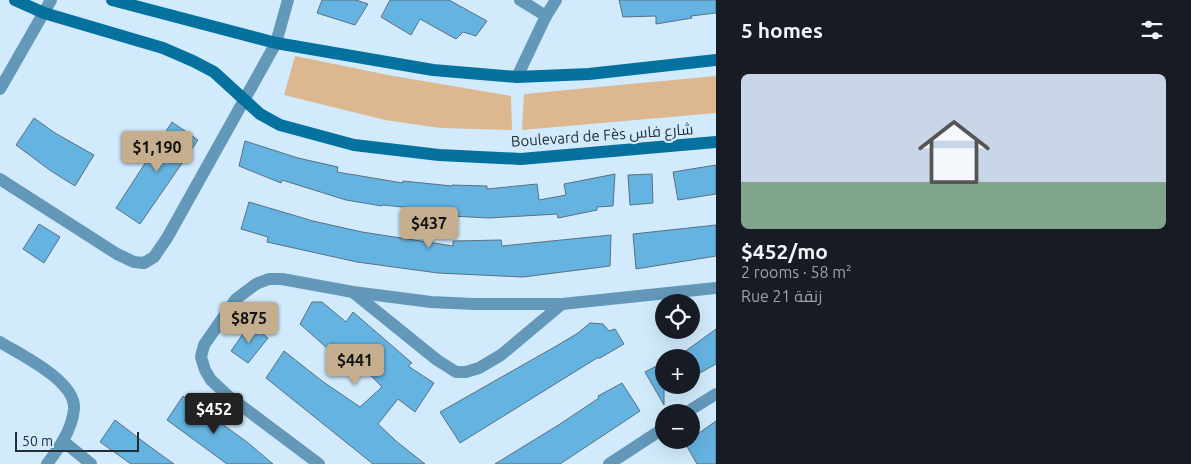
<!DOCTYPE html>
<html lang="en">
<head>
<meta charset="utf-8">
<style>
	body { margin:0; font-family:Ubuntu,Cairo,sans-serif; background:#20242c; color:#f1f3f6; height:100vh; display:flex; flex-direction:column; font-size:19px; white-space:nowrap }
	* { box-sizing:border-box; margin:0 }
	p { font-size:16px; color:#9ea1a6 }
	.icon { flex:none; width:28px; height:28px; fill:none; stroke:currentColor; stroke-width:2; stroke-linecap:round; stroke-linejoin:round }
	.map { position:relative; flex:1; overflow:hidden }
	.side { display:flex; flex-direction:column; background:#171b24; width:475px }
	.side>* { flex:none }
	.controls { position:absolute; left:655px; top:294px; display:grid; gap:10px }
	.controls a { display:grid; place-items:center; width:45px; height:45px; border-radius:50%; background:#171b24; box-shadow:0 5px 20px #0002; font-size:25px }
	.scale { position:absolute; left:15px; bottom:12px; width:124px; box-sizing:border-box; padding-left:5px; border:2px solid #232d34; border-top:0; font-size:14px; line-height:18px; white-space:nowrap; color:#232d34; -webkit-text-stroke:4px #d1ebfd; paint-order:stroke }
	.price { position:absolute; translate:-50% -42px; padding:0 11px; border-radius:5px; background:#c5ae8e; color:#111; font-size:16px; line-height:32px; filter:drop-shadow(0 1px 2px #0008) }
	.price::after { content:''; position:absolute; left:50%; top:30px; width:15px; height:11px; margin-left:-8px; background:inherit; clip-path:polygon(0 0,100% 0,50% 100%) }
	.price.on { background:#222; color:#fff }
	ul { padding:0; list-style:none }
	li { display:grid; align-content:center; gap:10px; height:265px; padding:0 25px }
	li+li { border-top:1px solid #363941 }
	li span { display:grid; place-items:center; height:155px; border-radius:8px; color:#555 }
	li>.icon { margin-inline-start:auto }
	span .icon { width:90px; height:90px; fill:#fffc; stroke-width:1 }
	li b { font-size:21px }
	h2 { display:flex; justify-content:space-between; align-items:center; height:60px; padding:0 25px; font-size:21px }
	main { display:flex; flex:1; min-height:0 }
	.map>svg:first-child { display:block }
	.green { fill:#ddb790 }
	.building { fill:#65b3e1; stroke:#597180 }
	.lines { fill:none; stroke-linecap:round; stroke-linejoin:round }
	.street { stroke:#6498b8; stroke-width:12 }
	.secondary { stroke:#04719e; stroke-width:12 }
	.labels { text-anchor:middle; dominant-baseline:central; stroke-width:4.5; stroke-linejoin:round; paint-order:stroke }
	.street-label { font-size:15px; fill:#232d34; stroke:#d1ebfd }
</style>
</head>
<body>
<main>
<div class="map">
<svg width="716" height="464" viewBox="0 0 716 464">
	<rect width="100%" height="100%" fill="#d1ebfd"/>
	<g class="green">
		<path d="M295,56l93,19 123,21 1,34 -72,-2 -55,-8 -101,-25z"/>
		<path d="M716,76v37l-194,17 2,-36z"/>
	</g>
	<g class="building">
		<path d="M322,0h34l12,4 -13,21 -38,-12z"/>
		<path d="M390,0h59l38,21 -11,15 -13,-4 -7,7 -36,-20 -9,16 -30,-18z"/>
		<path d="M619,0h97v13l-25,3 1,2 -36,6v-8l-33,1z"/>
		<path d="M34,118l21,15 39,22 -19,31 -24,-15 -35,-26z"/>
		<path d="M172,122l26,18 -58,84 -24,-16z"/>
		<path d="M245,141l53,17 40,9 -1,5 66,11v-2l49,5v-1l35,1v3l50,-5 2,16 27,-5 -2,-11 51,-10 -2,32 -16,1v3l-39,8 -1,-4 -68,4 -38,-2v-4l-68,-7 -1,1 -36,-6 -64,-20 -1,3 -42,-17z"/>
		<path d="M716,165v29l-38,6 -5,-28z"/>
		<path d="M652,174l1,29 -23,2 -2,-30z"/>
		<path d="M249,202l64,19 49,11 91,14v-5l48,-1 1,6 109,-11 -1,31 -87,11 -85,-4 -81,-11 -90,-20 1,-5 -27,-8z"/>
		<path d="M39,224l21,13 -16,26 -21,-14z"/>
		<path d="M716,225v31l-80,13 -3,-35z"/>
		<path d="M312,302h10l24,20 7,-10 59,51 -4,3 26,17 -19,29 -17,-13 -20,25 18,17 29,23h-52l-107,-86 18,-27 38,30 38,26 22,-20 -32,-33 -5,3 -12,-15 -5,7 -28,-25z"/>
		<path d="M590,323l13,1 6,7 6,-2 9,15 -24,14h-3l-137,85 -20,-31 118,-67 20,-12z"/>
		<path d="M250,324l18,14 -20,25 -17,-12z"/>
		<path d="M716,329v35l-25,14v-20h-15z"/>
		<path d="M664,362v43l-19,-33z"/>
		<path d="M622,383l18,28 -80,53h-65l65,-40 39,-26 -1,-2z"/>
		<path d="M183,396l64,46 26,22h-46l-60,-44z"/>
		<path d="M115,420l30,23 29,21h-43l-31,-22z"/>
		<path d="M716,421v43h-19l-12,-21z"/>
	</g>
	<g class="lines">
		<g class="street">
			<path d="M520,0l26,16"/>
			<path d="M517,77l29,-61 10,-16"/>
			<path d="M0,89l51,-89"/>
			<path d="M0,179l117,75 17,8 10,1 10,-6 13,-19 109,-195 12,-43"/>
			<path d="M354,293l83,67 19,12h10l13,-4 22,-13 61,-51"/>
			<path d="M0,342c21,13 76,39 74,67 -2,21 -15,39 -27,55"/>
			<path d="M687,412l29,-18"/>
			<path d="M63,441l28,23"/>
			<path d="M319,464l-92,-69 -16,-15 -6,-10 -4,-13 3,-12 32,-46 20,-15 13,-5h13l71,13 78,10 43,2h88l154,-16"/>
			<path d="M609,464l55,-36"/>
		</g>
		<g class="secondary">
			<path d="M15,0l29,13 119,35 30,13 21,11 46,42 20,11 74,20 85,10 82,4 195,-17"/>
			<path d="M112,0l164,43 157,27 84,7 72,-3 127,-14"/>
		</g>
	</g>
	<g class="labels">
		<g class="street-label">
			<text transform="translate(602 135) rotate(-4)">Boulevard de Fès شارع فاس</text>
		</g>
	</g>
</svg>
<div class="controls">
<a><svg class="icon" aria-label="locate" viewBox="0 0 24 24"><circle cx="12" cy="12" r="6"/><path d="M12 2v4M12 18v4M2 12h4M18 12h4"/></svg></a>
<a>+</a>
<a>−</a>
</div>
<div class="scale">50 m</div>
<b class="price" style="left:157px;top:173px">$1,190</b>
<b class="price" style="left:429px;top:249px">$437</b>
<b class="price" style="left:249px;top:344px">$875</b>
<b class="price" style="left:355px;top:386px">$441</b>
<b class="price on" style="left:214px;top:435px">$452</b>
</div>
<section class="side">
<h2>5 homes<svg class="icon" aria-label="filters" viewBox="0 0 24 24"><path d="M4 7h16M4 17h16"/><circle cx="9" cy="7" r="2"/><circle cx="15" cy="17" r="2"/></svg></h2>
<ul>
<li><span style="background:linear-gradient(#c9d6e8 70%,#7fa58c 0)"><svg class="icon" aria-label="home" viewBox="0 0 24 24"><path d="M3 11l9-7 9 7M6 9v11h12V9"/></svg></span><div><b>$452/mo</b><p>2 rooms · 58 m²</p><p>Rue 21 زنقة</p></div></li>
</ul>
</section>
</main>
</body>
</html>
